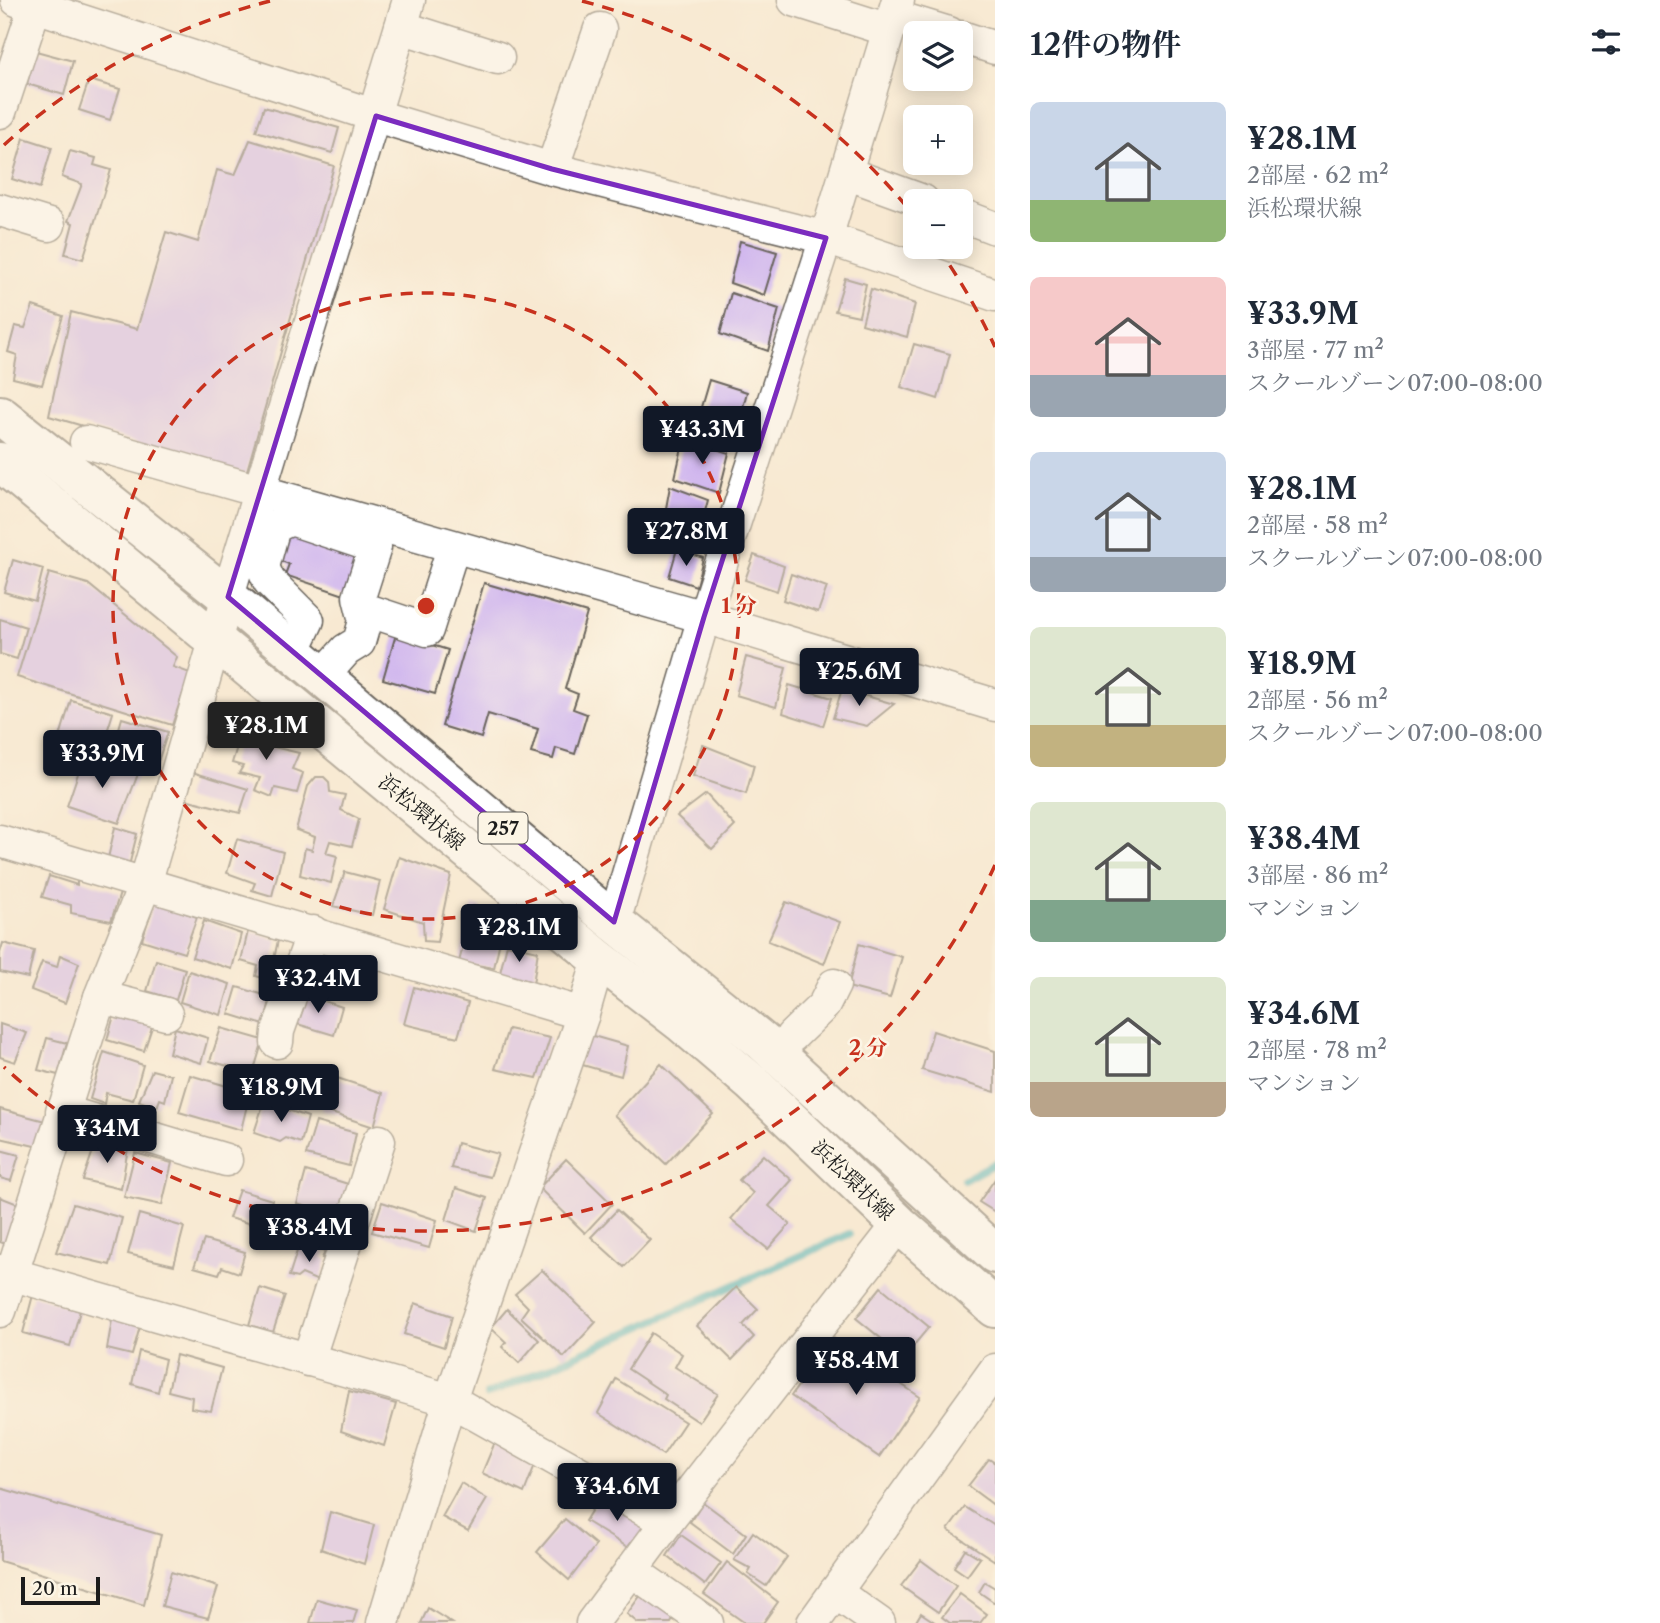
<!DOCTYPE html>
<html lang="ja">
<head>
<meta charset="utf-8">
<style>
	body { margin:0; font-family:"Libre Caslon Text","Noto Serif JP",serif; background:#f6f6f7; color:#1f2937; height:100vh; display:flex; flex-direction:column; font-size:26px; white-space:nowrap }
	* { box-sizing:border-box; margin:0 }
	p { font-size:23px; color:#747a83 }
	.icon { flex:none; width:38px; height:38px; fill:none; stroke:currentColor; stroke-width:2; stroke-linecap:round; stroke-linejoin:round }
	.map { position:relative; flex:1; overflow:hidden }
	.panel { display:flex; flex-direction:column; background:#fff; width:665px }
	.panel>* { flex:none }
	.fabs { position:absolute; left:903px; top:21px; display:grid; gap:14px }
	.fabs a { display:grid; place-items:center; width:70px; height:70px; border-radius:10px; background:#fff; box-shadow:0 4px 18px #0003; font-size:35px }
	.scale { position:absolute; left:21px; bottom:18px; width:79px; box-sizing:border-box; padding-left:7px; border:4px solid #1c1c1c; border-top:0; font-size:19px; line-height:24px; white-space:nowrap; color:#1c1c1c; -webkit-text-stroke:5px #fcf5e5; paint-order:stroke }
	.price { position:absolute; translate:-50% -60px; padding:0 16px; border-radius:7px; background:#111827; color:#fff; font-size:23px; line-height:46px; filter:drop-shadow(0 2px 4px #0008) }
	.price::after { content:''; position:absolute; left:50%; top:42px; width:21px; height:16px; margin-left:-10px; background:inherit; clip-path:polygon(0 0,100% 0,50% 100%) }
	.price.active { background:#222; color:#fff }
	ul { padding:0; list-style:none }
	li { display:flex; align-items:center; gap:21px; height:175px; padding:0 35px }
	li span { display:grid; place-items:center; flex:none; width:196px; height:140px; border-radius:10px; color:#555 }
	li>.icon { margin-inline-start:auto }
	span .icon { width:84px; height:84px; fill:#fffc; stroke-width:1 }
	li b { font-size:30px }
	h2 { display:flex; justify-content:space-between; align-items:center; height:84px; padding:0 35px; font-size:30px }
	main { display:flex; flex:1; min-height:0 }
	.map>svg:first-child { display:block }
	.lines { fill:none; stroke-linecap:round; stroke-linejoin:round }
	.stream { stroke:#3cadb7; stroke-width:8 }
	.building { fill:#ceb3ef }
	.minor-casing { stroke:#69645c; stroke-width:35 }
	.highway-casing { stroke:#69645c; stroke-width:42 }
	.minor { stroke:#fff; stroke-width:32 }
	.highway { stroke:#fff; stroke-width:38 }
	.marked { fill:none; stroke:#7b2cbf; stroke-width:5; stroke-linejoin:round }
	.ring { fill:none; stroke:#c8321e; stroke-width:3.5; stroke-dasharray:12 9 }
	.labels { text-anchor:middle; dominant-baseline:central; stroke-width:5; stroke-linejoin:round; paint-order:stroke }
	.shield { fill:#fcf5e5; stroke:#5f5d58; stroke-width:2 }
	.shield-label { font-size:19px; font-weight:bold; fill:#1c1c1c }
	.street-label { font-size:21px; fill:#1c1c1c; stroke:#fcf5e5 }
	.centre { fill:#c8321e; stroke:#fcf5e5; stroke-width:3.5 }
	.ring-label { font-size:21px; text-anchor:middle; font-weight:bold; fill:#c8321e; stroke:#fcf5e5; stroke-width:5; stroke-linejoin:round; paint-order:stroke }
</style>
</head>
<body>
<main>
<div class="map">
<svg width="995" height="1623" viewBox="0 0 995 1623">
	<rect width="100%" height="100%" fill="#fcf5e5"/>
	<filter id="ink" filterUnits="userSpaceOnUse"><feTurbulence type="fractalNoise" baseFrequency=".0143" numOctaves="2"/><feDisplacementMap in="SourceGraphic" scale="14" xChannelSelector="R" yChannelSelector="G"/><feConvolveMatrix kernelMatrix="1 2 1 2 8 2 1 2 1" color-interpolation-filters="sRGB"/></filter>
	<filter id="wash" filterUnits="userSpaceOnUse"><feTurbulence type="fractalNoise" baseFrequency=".00686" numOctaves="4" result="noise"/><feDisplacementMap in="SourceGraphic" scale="28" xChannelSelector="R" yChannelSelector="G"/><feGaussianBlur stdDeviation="1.57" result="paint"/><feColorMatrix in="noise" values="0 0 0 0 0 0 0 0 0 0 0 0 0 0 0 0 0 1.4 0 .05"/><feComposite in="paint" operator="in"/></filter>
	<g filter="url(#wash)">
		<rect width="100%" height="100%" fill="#f8e9d2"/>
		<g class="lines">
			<g class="stream">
				<path d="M964,1180l31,-17"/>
				<path d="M487,1395l362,-161"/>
			</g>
		</g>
		<g id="blocks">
			<g class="building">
				<path d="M36,51l37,10 -9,34 -37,-11z"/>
				<path d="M89,80l31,9 -10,31 -31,-10z"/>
				<path d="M264,107l75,21 -7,25 -76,-22z"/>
				<path d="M24,138l28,9 -12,41 -28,-9z"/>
				<path d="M250,140l84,26 -88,308 -197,-58 22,-104 66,17 29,-97 32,10 19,-72 18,5z"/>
				<path d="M70,151l26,7 -2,7 17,5 -28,89 -18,-5 8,-31 -5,-2 14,-37 -20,-7z"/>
				<path d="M740,241l37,11 -13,43 -34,-12z"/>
				<path d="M845,278l21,6 -7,32 -24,-5z"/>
				<path d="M871,289l44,15 -8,33 -45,-13z"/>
				<path d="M731,293l48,16 -11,42 -48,-17z"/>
				<path d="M33,306l30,10 -21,69 -29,-7 4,-23 -9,-3 7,-26 10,2z"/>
				<path d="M914,344l36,10 -12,45 -37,-12z"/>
				<path d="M709,380l38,12 -9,34 -39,-12z"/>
				<path d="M684,439l45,14 -10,40 -44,-15z"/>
				<path d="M670,486l38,14 -10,38 -35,-13z"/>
				<path d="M291,523l78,27 -16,48 -68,-23 4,-11 -11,-4z"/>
				<path d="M677,549l26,9 -7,28 -27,-9z"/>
				<path d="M754,555l30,11 -7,25 -32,-11z"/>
				<path d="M13,560l30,9 -8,32 -31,-9z"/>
				<path d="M49,573l39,11 89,73 -4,10 17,6 -18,52 -155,-48z"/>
				<path d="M791,574l36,13 -9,25 -35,-12z"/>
				<path d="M484,583l103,30 -22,76 13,5 -5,15 14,5 -12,40 -19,-6 -3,11 -22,-6 7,-24 -50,-15 -7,24 -39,-12z"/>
				<path d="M0,619l26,8 -9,32 -17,-5z"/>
				<path d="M396,634l52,16 -13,44 -52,-15z"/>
				<path d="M746,657l40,11 -10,39 -40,-12z"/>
				<path d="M789,685l43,13 -9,28 -40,-13z"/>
				<path d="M842,689l52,15 -27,22 -34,-8z"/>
				<path d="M71,700l42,13 -13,41 -41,-14z"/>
				<path d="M202,709l38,10 -7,23 -36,-10z"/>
				<path d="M122,718l46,14 -12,35 -15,-5 4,-14 -29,-9z"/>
				<path d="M244,724l25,7 -4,14 34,8 -7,16 11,4 -6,20 -22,-5 -3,9 -17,-7 5,-12 -21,-5 4,-7 -11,-3z"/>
				<path d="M703,745l51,20 -8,29 -53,-18z"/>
				<path d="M84,756l54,18 -19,49 -52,-17z"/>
				<path d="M192,772l56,17 -8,24 -55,-14z"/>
				<path d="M316,777h8l5,5 1,10 15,3 -4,15 18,9 -7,27 -22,-5 -4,12 11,3 -6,27 -31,-8 5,-27 7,2 3,-13 -19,-7 12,-44z"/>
				<path d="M706,794l29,32 -23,23 -35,-33z"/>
				<path d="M115,827l22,7 -10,40 -21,-7z"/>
				<path d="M237,839l46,13 -11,44 -20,-6 3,-7 -28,-10z"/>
				<path d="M399,857l52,18 -14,67 -13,-1 -1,-19 -39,-13z"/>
				<path d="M345,872l35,9 -8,34 -39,-9z"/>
				<path d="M49,876l28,9v-7l43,15 -9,28 -40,-8v-8l-29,-8z"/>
				<path d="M154,902l43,15 -13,36 -42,-13z"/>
				<path d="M786,902l54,20 -16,42 -56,-23z"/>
				<path d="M473,906l8,1 -1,11 24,5 -10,45 -35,-6z"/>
				<path d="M204,921l37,13 -9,35 -40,-12z"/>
				<path d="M248,931l30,9 -5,24 7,1 -4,17 -20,-6 2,-10 -17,-5z"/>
				<path d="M3,943l31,8 -6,27 -28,-6v-19z"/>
				<path d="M507,944l31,7 -5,33 -34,-7z"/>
				<path d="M859,944l43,13 -12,41 -42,-11z"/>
				<path d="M60,955l19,8 -14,40 -34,-13 11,-28 15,5z"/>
				<path d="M318,958l36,9 -8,31 -37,-11z"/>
				<path d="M156,960l29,9 -9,31 -29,-9z"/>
				<path d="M189,971l41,13 -9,31 -41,-13z"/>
				<path d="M237,987l34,10 -7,28 -35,-11z"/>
				<path d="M414,987l54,16 -10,34 -54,-13z"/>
				<path d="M302,994l40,13 -8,28 -40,-12z"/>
				<path d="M115,1012l38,12 -9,27 -37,-11z"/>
				<path d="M0,1024l27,9 -12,29 -15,-5z"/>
				<path d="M175,1028l33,10 -7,25 -32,-10z"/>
				<path d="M221,1028l42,12 -10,33 -43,-12z"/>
				<path d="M508,1029l42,9 -13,40 -42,-9z"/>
				<path d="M933,1031l62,20v41l-73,-22z"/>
				<path d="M586,1034l42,12 -7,30 -42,-12z"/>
				<path d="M47,1038l20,5 -9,32 -20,-5z"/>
				<path d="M104,1052l39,13 -10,35 -27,-7 -2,11 -14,-5z"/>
				<path d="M661,1064l52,50 -47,50 -52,-49z"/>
				<path d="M152,1070l19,5 -6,26 -5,-2 -3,8 -18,-6z"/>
				<path d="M190,1075l60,18 -9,37 -62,-18z"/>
				<path d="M331,1076l52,17 -9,34 -52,-17z"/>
				<path d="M264,1102l44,15 -7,26 -15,-5 -6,4 -26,-9z"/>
				<path d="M0,1109l45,12 -6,26 -39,-9z"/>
				<path d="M316,1122l40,11 -7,33 -43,-11z"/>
				<path d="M97,1139l31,9 -7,41 -38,-9z"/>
				<path d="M457,1143l41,11 -8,23 -39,-9z"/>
				<path d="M0,1150l19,5 -8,26 -11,-3z"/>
				<path d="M135,1153l37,10 -10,42 -38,-8z"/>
				<path d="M763,1155l29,25 -23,26 21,18 -22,25 -37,-30 22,-26 -14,-13z"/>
				<path d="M566,1159l46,45 -27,29 -46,-45z"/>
				<path d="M306,1171l42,13 -9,33 -42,-13z"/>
				<path d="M995,1179v33l-16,-10z"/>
				<path d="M456,1188l31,10 -11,33 -30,-11z"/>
				<path d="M239,1190l33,10 -6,28 -37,-10z"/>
				<path d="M0,1197l18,7 -9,41 -9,-3z"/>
				<path d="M382,1202l55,18 -8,28 -57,-16z"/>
				<path d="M73,1204l49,14 -12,47 -54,-13z"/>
				<path d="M617,1210l33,30 -26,27 -33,-30z"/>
				<path d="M139,1214l45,13 -10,38 -46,-11z"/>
				<path d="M204,1240l41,12 -6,21 -17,-6 -3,7 -25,-7z"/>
				<path d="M299,1245l26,7 -3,6 5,1 -7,23 -18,-8 -5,4 -8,-2z"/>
				<path d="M542,1270l54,52 -32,35 -43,-40 7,-10 -13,-13z"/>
				<path d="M736,1287l22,22 -15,16 11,12 -22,23 -35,-34z"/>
				<path d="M881,1287l48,40 -25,30 -48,-39z"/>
				<path d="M260,1288l25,8 -12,36 -24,-7z"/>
				<path d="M33,1295l47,16 -10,35 -47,-13z"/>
				<path d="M415,1303l37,13 -8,31 -40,-13z"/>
				<path d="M507,1309l32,31 -20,23 -17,-16 4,-5 -15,-14z"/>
				<path d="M113,1314l28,9 -9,32 -25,-6z"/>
				<path d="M651,1333l31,21 -7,13 43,27 -19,28 -35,-23 2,-4 -5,-4 -33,-22z"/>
				<path d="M832,1337l88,60 -41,60 -88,-61z"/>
				<path d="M139,1351l26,8 -7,33 -26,-8z"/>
				<path d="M176,1355l46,13 -11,43 -20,-3 1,-11 -24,-6z"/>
				<path d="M616,1379l69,43 -22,33 -65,-42z"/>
				<path d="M349,1391l47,13 -12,42 -43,-15z"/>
				<path d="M495,1442l41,20 -12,31 -42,-20z"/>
				<path d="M989,1459l6,4v43l-27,-20z"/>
				<path d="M461,1483l26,16 -19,32 -26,-14z"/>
				<path d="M0,1488l161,47 -17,70 -144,-44z"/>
				<path d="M601,1495l47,30 -14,26 -49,-30z"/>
				<path d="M703,1502l43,32 -13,20 -43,-32z"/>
				<path d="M965,1507l30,19v35l-47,-31z"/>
				<path d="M330,1512l44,13 -10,39 -43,-15z"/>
				<path d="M565,1519l31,26 -27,35 -32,-28z"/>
				<path d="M753,1532l34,25 -21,29 -18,-12 3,-5 -17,-9z"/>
				<path d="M681,1535l40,28 -16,22 -38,-29z"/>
				<path d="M965,1549l15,9 -13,18 -13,-9z"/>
				<path d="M921,1560l35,26 -18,26 -37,-26z"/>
				<path d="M727,1562l51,40 -15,21h-18l-41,-29z"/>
				<path d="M171,1572l47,15 -10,31 -46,-12z"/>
				<path d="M985,1582l10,6v15l-16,-11z"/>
				<path d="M646,1588l32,23 -7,12h-33l-11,-9z"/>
				<path d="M960,1594l27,20 -7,9h-30l-8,-6z"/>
				<path d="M317,1599l40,11 -4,13h-43z"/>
				<path d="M428,1608l24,15h-31z"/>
				<path d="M921,1613l15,10h-21z"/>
			</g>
		</g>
	</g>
	<g filter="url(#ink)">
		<use href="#blocks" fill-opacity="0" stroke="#69645c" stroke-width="2"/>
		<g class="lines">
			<g class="minor-casing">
				<g id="minor">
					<path d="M17,0l359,116 176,53 274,69 169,57"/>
					<path d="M794,0l95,30"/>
					<path d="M893,16l56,17"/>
					<path d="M401,27l97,31"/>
					<path d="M961,37l34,11"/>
					<path d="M0,112l35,-106"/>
					<path d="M552,169l48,-140"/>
					<path d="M846,173l77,28"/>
					<path d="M0,210l49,15"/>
					<path d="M961,215l34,13"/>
					<path d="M86,442l618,175 291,88"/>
					<path d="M367,610l60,20 26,-82"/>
					<path d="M293,652l15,-32 -39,-39 -6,-14 11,-40 17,-8 84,28 -16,50 6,24 -6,21 -13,8 -24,27"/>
					<path d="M0,841l583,173"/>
					<path d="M614,922l90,-305 122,-379 72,-238"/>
					<path d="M100,997l66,17"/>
					<path d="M792,1036l32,-31 10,-20"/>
					<path d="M277,1042l1,-11 35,-99"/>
					<path d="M62,1111l164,49"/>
					<path d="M0,1271l450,129 217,122"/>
					<path d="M0,1311l100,-314 45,-113 89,-309 175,-575"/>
					<path d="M308,1360l71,-219"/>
					<path d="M631,1570l76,53"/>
					<path d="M835,1592l44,31"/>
					<path d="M383,1623l67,-223 133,-386 16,-55"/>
					<path d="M592,1623l75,-101 232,-298"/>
					<path d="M813,1623l182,-253"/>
				</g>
			</g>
			<g class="highway-casing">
				<g id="highway">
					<path d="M0,415l228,182 386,325 149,120 232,212"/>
					<path d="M0,462l599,497 84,65 69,59 147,141 96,84"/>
				</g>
			</g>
			<use href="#minor" class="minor"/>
			<use href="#highway" class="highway"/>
		</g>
	</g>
	<path d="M0 0H995V1623H0ZM376,116l176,53 274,69 -122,379 -90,305 -386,-325z" fill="#f8e9d2" fill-opacity=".55" fill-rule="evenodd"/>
	<path class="marked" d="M376,116l176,53 274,69 -122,379 -90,305 -386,-325z"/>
	<g class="ring">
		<circle cx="426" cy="606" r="313"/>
		<path d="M995 865A625 625 0 0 1 4 1067M4 145A625 625 0 0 1 270 1M582 1A625 625 0 0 1 915 217M938 248A625 625 0 0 1 995 347"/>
	</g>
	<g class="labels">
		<rect class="shield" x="478.5" y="812.5" width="49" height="31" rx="5"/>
		<g class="shield-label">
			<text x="503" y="828">257</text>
		</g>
		<g class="street-label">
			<text transform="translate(422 812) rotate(40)">浜松環状線</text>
			<text transform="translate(853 1180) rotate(44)">浜松環状線</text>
		</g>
	</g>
	<circle cx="426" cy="606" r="10" class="centre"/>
	<g class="ring-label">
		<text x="739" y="613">1 分</text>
		<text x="868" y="1055">2 分</text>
	</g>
</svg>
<div class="fabs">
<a><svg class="icon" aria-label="layers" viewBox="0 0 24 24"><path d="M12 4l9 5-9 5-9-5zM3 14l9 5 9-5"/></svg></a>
<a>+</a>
<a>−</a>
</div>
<div class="scale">20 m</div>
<b class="price" style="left:702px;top:466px">¥43.3M</b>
<b class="price" style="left:686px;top:568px">¥27.8M</b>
<b class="price" style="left:859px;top:708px">¥25.6M</b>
<b class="price active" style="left:266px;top:762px">¥28.1M</b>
<b class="price" style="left:102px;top:790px">¥33.9M</b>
<b class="price" style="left:519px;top:964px">¥28.1M</b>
<b class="price" style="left:318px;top:1015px">¥32.4M</b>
<b class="price" style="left:281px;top:1124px">¥18.9M</b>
<b class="price" style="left:107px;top:1165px">¥34M</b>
<b class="price" style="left:309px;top:1264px">¥38.4M</b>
<b class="price" style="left:856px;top:1397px">¥58.4M</b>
<b class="price" style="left:617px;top:1523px">¥34.6M</b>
</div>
<section class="panel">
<h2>12件の物件<svg class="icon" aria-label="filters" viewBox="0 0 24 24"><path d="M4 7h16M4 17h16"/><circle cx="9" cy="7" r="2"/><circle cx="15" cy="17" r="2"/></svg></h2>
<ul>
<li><span style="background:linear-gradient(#c9d6e8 70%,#8fb573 0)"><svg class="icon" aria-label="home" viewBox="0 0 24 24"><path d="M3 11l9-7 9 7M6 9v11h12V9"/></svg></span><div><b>¥28.1M</b><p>2部屋 · 62 m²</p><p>浜松環状線</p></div></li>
<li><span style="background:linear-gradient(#f6c9c9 70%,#9aa5b1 0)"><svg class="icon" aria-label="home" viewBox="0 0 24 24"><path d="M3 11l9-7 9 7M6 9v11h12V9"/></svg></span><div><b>¥33.9M</b><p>3部屋 · 77 m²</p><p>スクールゾーン07:00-08:00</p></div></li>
<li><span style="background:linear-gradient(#c9d6e8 75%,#9aa5b1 0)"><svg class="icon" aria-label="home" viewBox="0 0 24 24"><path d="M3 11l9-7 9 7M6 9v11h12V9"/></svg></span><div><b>¥28.1M</b><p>2部屋 · 58 m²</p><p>スクールゾーン07:00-08:00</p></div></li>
<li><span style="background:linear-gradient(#dfe7d0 70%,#c2b280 0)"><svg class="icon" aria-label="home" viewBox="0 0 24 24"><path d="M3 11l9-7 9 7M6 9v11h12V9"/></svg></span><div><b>¥18.9M</b><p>2部屋 · 56 m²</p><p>スクールゾーン07:00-08:00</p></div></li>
<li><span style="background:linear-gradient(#dfe7d0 70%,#7fa58c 0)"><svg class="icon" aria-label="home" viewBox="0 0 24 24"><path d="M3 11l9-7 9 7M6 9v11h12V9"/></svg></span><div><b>¥38.4M</b><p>3部屋 · 86 m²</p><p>マンション</p></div></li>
<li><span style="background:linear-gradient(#dfe7d0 75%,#b9a48a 0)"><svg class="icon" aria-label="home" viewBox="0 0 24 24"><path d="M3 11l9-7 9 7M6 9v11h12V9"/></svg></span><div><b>¥34.6M</b><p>2部屋 · 78 m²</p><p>マンション</p></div></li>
</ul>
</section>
</main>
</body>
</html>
